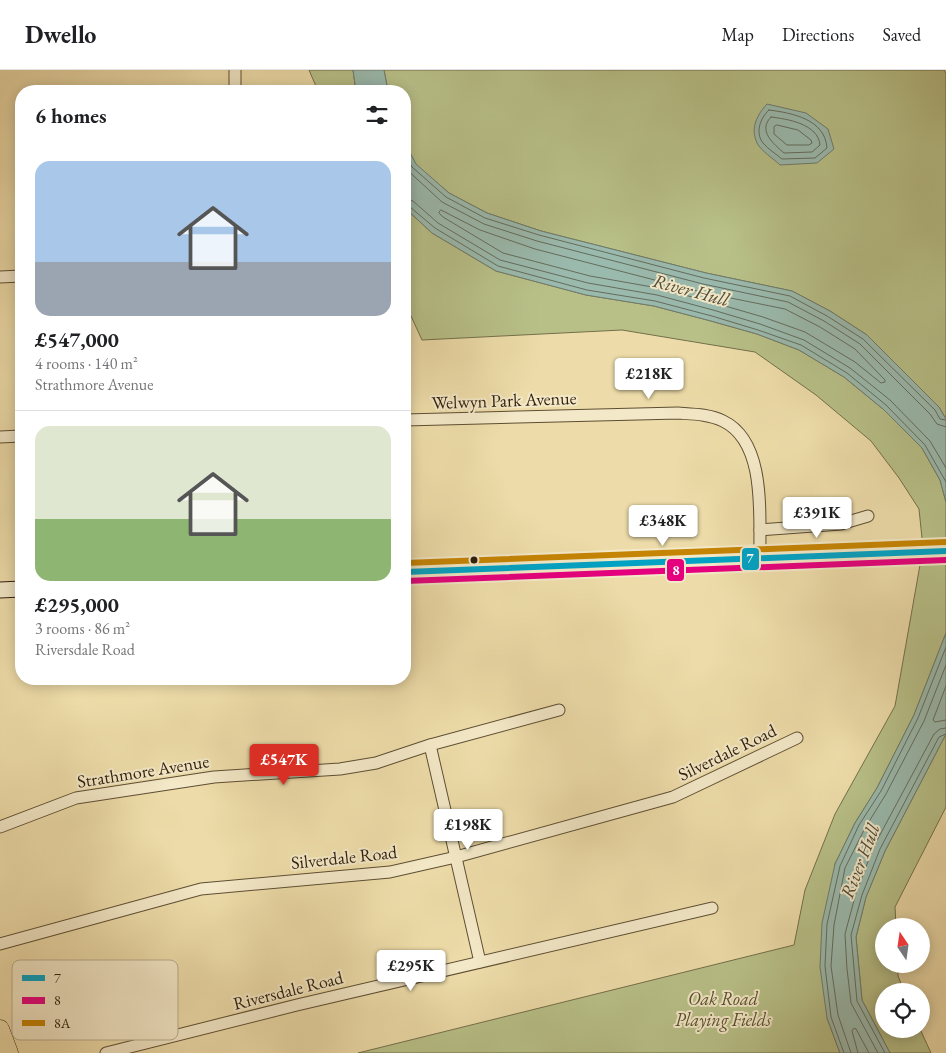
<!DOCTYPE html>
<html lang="en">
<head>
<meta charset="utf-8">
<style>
	body { margin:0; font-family:"EB Garamond",serif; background:#f6f6f6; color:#202124; height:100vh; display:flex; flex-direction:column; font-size:19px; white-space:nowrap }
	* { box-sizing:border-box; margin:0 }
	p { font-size:16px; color:#757577 }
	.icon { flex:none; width:28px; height:28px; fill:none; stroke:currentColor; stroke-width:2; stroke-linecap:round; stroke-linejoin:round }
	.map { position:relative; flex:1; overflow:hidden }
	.panel { position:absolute; left:15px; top:15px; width:396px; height:600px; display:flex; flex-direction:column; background:#fff; border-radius:20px; box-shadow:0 2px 12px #0003 }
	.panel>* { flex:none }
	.needle { width:32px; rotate:347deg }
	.fabs { position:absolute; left:875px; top:848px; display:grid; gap:10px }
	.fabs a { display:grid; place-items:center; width:55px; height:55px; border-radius:50%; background:#fff; box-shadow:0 2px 12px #0003; font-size:25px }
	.price { position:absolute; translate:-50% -42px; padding:0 11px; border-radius:5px; background:#fff; color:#222; font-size:16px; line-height:32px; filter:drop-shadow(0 1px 2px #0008) }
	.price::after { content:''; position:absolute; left:50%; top:30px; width:15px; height:11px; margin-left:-8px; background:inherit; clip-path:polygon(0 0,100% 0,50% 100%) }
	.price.current { background:#d93025; color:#fff }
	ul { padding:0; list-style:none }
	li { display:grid; align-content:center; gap:10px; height:265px; padding:0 20px }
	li+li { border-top:1px solid #e0e0e0 }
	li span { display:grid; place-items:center; height:155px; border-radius:15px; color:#555 }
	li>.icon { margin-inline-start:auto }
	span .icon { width:90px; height:90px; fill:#fffc; stroke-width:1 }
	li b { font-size:21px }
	h2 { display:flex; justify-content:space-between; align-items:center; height:60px; padding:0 20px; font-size:21px }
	header { display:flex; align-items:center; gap:30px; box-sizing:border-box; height:70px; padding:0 25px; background:#fff; border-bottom:1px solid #e0e0e0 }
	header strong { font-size:24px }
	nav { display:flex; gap:28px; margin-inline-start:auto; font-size:18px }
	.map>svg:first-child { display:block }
	.green { fill:#b8c088; stroke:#746f4a }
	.water { fill:#9abaae; stroke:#6f7c6d }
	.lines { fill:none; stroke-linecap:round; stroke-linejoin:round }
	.shore { stroke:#646c5d; stroke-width:1 }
	.street-casing { stroke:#5e4e33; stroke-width:13 }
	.secondary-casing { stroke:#2f1e0c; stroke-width:17 }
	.primary-casing { stroke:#2f1e0c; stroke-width:19 }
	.street { stroke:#f3e8c7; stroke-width:11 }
	.secondary { stroke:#f3e8c7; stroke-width:15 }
	.primary { stroke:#eddca9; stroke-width:18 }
	.bus-1-casing { stroke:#f3e8c7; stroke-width:10 }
	.bus-2-casing { stroke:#f3e8c7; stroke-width:10 }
	.bus-3-casing { stroke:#f3e8c7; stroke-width:10 }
	.bus-1 { stroke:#02a2c4; stroke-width:6 }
	.bus-2 { stroke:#e5007d; stroke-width:6 }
	.bus-3 { stroke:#c58403; stroke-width:6 }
	.bus-dot { fill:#2f1e0c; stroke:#f3e8c7; stroke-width:2 }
	.labels { text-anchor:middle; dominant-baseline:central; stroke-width:4; stroke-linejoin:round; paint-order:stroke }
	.street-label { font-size:18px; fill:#2f1e0c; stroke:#f3e8c7 }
	.park-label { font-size:18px; font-style:italic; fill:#584f31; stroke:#f3e8c7 }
	.water-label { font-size:19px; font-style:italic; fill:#4f4d3d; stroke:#f3e8c7 }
	.key { fill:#f3e8c7; stroke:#b8ab8f; stroke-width:1 }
	.key-label { font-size:14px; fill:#2f1e0c }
	.line-badge { stroke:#f3e8c7; stroke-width:2 }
	.badge-label { font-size:14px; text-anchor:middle; font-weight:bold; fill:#fff }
</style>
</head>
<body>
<header>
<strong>Dwello</strong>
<nav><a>Map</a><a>Directions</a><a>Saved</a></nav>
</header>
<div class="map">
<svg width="946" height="983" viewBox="0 0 946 983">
	<rect width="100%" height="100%" fill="#eddca9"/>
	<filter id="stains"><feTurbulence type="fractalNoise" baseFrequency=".004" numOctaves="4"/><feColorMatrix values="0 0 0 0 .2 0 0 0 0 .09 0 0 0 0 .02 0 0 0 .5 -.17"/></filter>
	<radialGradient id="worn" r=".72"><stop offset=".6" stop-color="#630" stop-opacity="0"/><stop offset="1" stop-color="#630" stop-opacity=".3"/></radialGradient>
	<g class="green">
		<path d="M309,0h44l3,21h-38z"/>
		<path d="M384,0h560l2,3v346l-7,-12 -72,-72 -37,-24 -38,-20 -86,-18 -165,-42 -54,-18 -38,-20 -34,-29 -10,-21v-52h-17z"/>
		<path d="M405,138l27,25 64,38 90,24 68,11 57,15 46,13 42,16 45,27 39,32 39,39 18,32 6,22v131l-32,82 -37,73 -22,35 -20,41 -8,154 13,35h-482l436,-108 11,-55 30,-76 60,-108 28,-158 -4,-39 -20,-31 -28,-37 -55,-46 -61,-43 -133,-22 -200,10 -17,-37z"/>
		<path d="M946,664v73l-51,100 1,19h-12v38h14v12l6,15h-20v38h36l11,24h-41l-28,-53 -6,-63 10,-40 19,-46z"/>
	</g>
	<g class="water">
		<path d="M353,0h31l4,21h-32z"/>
		<path d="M767,34l39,9 22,16 6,20 -17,14 -37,2c-6,-6 -19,-14 -23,-22 -7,-15 0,-28 10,-39z"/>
		<path d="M405,73l11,21 33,29 38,20 54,18 165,42 86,18 38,20 37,24 72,72 7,12v83l-6,-22 -18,-32 -39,-39 -39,-32 -45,-27 -42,-16 -46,-13 -57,-15 -68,-11 -90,-24 -64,-38 -27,-25z"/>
		<path d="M946,563v101l-61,117 -19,46 -10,40 6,63 28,53h-50l-13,-35 -7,-51 2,-44 13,-59 20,-41 22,-35 37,-73z"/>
	</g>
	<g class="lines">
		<g class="shore">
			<path d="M769,40c23,3 56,9 58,38l-12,10 -33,1c-6,-5 -14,-10 -19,-16 -8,-10 -3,-25 6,-33z"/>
			<path d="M771,47c17,2 47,7 49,28l-8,7 -28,1c-10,-9 -27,-22 -13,-36z"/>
			<path d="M777,55l21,5 13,10 1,3 -3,2h-22l-13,-11v-7z"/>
			<path d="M405,84l7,13 34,30 39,21 54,17 165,43 86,18 37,20 36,23 72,71 5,9 6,1"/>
			<path d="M405,98l37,34 42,22 53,17 166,43 85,18 36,19 36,23 70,70 7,10 9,3"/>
			<path d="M405,129l8,2 25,22 62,37 88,23 69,12 56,15 47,14 44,16 46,28 40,32 40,41 16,27"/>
			<path d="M405,135l5,2 25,21 63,38 89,24 68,11 57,15 46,14 43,15 46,28 39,32 39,40 21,37"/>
			<path d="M441,140l39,20 55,19 166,43 84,17 35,18 35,22 30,31v2l-4,1 -26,-21 -50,-30 -42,-15 -48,-14 -57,-15 -68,-12 -87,-23 -60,-36 -4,-4z"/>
			<path d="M946,616l-13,34 2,2 11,-2"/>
			<path d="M844,983l-13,-36 -6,-51 2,-42 13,-58 19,-41 22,-34 37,-73 28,-71"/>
			<path d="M851,983l-13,-38 -7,-49 3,-41 11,-57 20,-40 21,-34 38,-73 22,-56"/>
			<path d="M858,983l-6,-22 2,-3 2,1 13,24"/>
			<path d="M878,983l-27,-50 -4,-34 -2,-35 11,-41 18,-47 60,-112 6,-5 6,-1"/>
			<path d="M885,983l-28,-52 -6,-66 11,-40 18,-46 59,-112 7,-3"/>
		</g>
		<g class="street-casing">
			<g id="street">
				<path d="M235,21v-21"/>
				<path d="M0,207l21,-1"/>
				<path d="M405,350l273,-7c14,1 31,1 45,8 44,21 36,96 37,137"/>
				<path d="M0,367l21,-1"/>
				<path d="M760,460l81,-6 27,-8"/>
				<path d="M430,675l50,217"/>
				<path d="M0,757l76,-29 138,-21 126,-8 36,-6 54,-18 129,-35"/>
				<path d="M0,874l201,-55 189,-17 66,-15 217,-60 124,-59"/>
				<path d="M106,983l191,-48 415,-97"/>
			</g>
		</g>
		<g class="secondary-casing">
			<g id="secondary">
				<path d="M405,502l541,-21"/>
				<path d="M0,520l21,-1"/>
			</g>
		</g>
		<g class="primary-casing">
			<path id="primary" d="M0,959l9,24"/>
		</g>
		<use href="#street" class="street"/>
		<use href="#secondary" class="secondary"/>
		<use href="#primary" class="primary"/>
		<g class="bus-1-casing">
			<path id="bus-1" d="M405,502l541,-21"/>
		</g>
		<g class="bus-2-casing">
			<path id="bus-2" d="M405,511l541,-21"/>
		</g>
		<g class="bus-3-casing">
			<path id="bus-3" d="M405,493l541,-21"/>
		</g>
		<use href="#bus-1" class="bus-1"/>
		<use href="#bus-2" class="bus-2"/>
		<use href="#bus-3" class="bus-3"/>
	</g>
	<circle class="bus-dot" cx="474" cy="490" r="4.5"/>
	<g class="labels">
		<g class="street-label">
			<text transform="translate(504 330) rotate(-2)">Welwyn Park Avenue</text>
			<text transform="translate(727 682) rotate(-26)">Silverdale Road</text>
			<text transform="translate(143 701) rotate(-9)">Strathmore Avenue</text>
			<text transform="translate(344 787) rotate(-6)">Silverdale Road</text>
			<text transform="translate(288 920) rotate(-14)">Riversdale Road</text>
		</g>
		<g class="park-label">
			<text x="723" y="928">Oak Road<tspan x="723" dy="21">Playing Fields</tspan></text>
		</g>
		<g class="water-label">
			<text transform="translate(691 220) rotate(15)">River Hull</text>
			<text transform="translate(860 791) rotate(-69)">River Hull</text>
		</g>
	</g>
	<rect x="12" y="890" width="166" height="80" rx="8" class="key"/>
	<rect x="22" y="905" width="23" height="6" fill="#02a2c4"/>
	<rect x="22" y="927" width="23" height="7" fill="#e5007d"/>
	<rect x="22" y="950" width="23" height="6" fill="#c58403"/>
	<g class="key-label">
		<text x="54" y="913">7</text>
		<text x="54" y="935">8</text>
		<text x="54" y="958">8A</text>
	</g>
	<g class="line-badge">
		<rect x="741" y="477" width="19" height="24" rx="5" fill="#02a2c4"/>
		<rect x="666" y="488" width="19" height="24" rx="5" fill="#e5007d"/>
	</g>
	<g class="badge-label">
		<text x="750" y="493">7</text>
		<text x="676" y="505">8</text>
	</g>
	<rect width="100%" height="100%" filter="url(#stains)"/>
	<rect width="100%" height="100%" fill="url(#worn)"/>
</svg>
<div class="fabs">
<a><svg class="needle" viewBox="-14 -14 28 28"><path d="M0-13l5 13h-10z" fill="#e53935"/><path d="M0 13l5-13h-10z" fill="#757577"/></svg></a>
<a><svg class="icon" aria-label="locate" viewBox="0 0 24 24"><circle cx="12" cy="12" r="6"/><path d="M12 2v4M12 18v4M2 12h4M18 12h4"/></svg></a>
</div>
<b class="price" style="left:649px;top:330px">£218K</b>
<b class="price" style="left:817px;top:469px">£391K</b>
<b class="price" style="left:663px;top:477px">£348K</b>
<b class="price current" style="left:284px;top:716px">£547K</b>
<b class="price" style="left:468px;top:781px">£198K</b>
<b class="price" style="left:411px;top:922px">£295K</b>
<section class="panel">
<h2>6 homes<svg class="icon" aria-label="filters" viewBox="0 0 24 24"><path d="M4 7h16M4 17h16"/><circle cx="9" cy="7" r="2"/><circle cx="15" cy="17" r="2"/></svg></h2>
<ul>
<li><span style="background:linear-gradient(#a9c7e8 65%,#9aa5b1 0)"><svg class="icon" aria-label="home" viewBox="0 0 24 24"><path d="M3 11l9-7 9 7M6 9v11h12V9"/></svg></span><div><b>£547,000</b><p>4 rooms · 140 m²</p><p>Strathmore Avenue</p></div></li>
<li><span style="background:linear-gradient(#dfe7d0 60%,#8fb573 0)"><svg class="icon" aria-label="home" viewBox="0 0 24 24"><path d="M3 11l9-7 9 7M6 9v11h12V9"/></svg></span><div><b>£295,000</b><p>3 rooms · 86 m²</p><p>Riversdale Road</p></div></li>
</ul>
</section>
</div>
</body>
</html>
